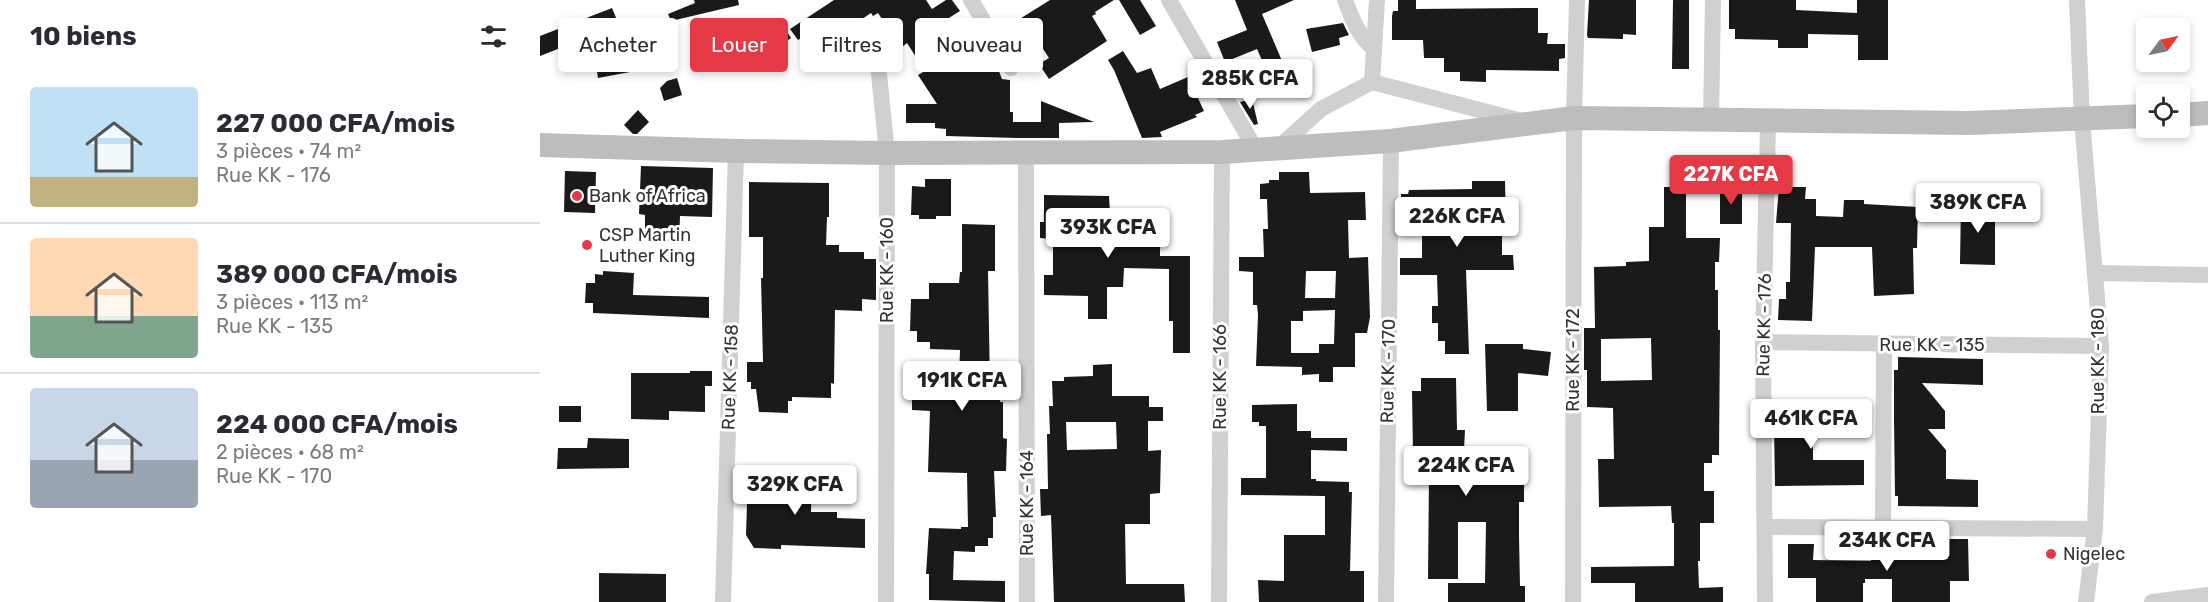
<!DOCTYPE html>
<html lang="fr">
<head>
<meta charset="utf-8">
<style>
	body { margin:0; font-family:Rubik,sans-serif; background:#f2f2f3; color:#2b2b33; height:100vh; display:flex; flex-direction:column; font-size:22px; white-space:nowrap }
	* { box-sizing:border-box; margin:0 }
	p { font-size:20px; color:#7c7c81 }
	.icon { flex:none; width:33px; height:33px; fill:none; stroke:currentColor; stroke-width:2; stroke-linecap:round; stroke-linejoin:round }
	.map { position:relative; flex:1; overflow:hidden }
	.details { display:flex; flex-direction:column; background:#fff; width:540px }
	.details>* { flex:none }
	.banner { position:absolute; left:18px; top:18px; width:570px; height:54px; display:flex; gap:12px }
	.needle { width:39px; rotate:57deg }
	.buttons { position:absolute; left:1596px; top:18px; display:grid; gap:12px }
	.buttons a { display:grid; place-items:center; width:54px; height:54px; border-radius:6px; background:#fff; box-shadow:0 3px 9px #0003; font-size:30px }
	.price { position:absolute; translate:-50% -51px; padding:0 14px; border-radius:6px; background:#fff; color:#222; font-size:20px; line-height:39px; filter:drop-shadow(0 2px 3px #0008) }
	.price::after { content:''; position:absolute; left:50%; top:36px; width:18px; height:14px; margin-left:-9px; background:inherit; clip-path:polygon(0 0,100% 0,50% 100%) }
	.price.current { background:#e63946; color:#fff }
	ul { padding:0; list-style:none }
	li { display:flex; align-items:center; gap:18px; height:150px; padding:0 30px }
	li+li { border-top:2px solid #e1e1e2 }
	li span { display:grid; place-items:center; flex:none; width:168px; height:120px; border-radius:6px; color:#555 }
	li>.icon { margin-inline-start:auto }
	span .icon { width:72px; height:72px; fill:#fffc; stroke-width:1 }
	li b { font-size:26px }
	h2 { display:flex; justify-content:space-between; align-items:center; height:72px; padding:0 30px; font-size:26px }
	.chip { padding:0 21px; border-radius:6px; background:#fff; box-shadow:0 3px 9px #0003; font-size:21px; line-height:54px }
	.chip.current { background:#e63946; color:#fff }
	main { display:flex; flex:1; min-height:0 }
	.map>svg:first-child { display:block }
	.building { fill:#1a1a1a; fill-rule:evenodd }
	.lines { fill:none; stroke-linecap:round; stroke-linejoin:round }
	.street { stroke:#d0d0d0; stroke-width:16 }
	.secondary { stroke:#bdbdbd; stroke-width:24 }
	.poi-dot { fill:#e63946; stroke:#fff; stroke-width:2 }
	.labels { text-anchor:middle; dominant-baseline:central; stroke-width:6; stroke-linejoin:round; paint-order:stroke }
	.poi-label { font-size:18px; fill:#333; stroke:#fff; text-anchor:start }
	.street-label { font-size:18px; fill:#333; stroke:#fff }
</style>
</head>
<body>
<main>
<section class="details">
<h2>10 biens<svg class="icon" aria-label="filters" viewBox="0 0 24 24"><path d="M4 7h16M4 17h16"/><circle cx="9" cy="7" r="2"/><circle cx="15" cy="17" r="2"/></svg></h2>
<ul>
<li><span style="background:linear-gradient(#bfe0f5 75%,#c2b280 0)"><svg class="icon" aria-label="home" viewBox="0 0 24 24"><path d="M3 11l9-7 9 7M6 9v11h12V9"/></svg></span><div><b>227 000 CFA/mois</b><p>3 pièces · 74 m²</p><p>Rue KK - 176</p></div></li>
<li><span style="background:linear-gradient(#ffd9b3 65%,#7fa58c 0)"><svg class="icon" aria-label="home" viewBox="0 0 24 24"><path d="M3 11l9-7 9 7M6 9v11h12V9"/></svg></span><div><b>389 000 CFA/mois</b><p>3 pièces · 113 m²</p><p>Rue KK - 135</p></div></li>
<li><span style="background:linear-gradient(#c9d6e8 60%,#9aa5b1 0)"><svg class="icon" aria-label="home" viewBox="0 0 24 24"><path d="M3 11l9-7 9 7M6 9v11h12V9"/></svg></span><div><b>224 000 CFA/mois</b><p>2 pièces · 68 m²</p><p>Rue KK - 170</p></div></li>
</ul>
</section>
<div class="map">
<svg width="1668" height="602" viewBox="0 0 1668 602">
	<rect width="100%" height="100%" fill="#fff"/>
	<g class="building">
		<path d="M154,0h44l1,5 -68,16 -3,-7 27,-11z"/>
		<path d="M294,0h92l6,9 14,-9h6l8,11 -16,10 16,24 -5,3 15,23 25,-10 7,18 8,1v32h3v10h28v-21l53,21 -35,1v15h-42l-71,-2v-7l-11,-1v-5h-29v-19h31l-19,-29 7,-4 -18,-28 -6,5 -23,-35 -5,3 -2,-3 -58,39 -2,-20 -13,8 -8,-11z"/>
		<path d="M510,0h64l-19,12 1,2 -4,2 15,25 -58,38 -10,-15 10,-6 -15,-23 -8,6 -11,-19z"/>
		<path d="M579,0h21l16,26 -16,9z"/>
		<path d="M695,0h59l-32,14 29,68 -17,6 -17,-39 -32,13 -8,-20 30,-12z"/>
		<path d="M858,0h18v9l122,-1v25h10l-1,11h18v14l-6,1v12l-73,-1v12l-26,-1v-9h-16v-14h-20l-1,-18h-31v-24l1,-5h5z"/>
		<path d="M1049,0h47v35l-13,-1v5l-35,-1 -1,-3z"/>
		<path d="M1133,0h16v69h-17z"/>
		<path d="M1189,0h67v10l61,3v-13h31v60h-30v-25l-50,-1v14h-30v-8l-43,-1v-10h-6z"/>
		<path d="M72,8l7,17 -79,31v-20z"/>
		<path d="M240,21l11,17 -18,12 -11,-17z"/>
		<path d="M803,23l6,12 -10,3 1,7 -28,7 -6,-23z"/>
		<path d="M197,28l9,24 -17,6 -9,-24z"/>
		<path d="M122,33l6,16 -18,6 -6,-17z"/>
		<path d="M583,51l14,22 14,-5 9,21 28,-12 16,34 -9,4 2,2 -37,15 2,5 -20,1 -28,-68 -6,-10z"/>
		<path d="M86,54l4,18 -32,6 -3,-19z"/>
		<path d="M137,78l5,17 -18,6 -4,-13 7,-7z"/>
		<path d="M712,99l6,25 -4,1 -14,-23z"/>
		<path d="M98,110l11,12 -12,12h-4l-9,-9z"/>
		<path d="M101,166l72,2 -1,49 -32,-1 -1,25 -34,-1v-25l-6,-1z"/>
		<path d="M25,171l31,1 -1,41 -31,-1z"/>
		<path d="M739,172h30l1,21 55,-1 1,28h-18l1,38 19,-1 2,60 -3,16h-12v34h-22v15h-14v-8l-17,1v-8l-46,-1 2,-51 -1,-10h-4v-33l-14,-1v-14h25l-1,-28h5l-1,-30h-7v-15l9,-1v-3h10zM766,271h30l-1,27h-30zM795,310l-1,34h-15v9h-28v-32h12v-10z"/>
		<path d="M385,179h26v37h-15v3h-17v-4h-8l1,-29 13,1z"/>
		<path d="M932,181h33l1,41h-4v33h11l1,15h-48l3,84h-24v-13h-7v-18h-6v-17h6l-1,-31h-37v-17h22v-37l-21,-1v-26h7l1,-4 63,-1z"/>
		<path d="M209,182l80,1v34h-2l-1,28h13v7h25v7h12v41l-14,-1v12l-27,-1 -1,74 -3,-1v15l-39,-1v4h-4v12l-29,-1 -3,-23h-5v-7h-4v-20h16l-2,-84h2v-41h-14z"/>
		<path d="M1124,187h22v51h34l-1,24h-4v28h3v40h2l-1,125h-7v8h-8v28h10v32h-14v38h-2l1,27 24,-1v15h-88v-19h-44v-16l83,-1v-43h-2l-1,-17 -72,1 -1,-48h16l-1,-51 -26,-1v-37h-3v-42h11l-1,-61 32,-1v-4l23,-1v-34h15zM1111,338l1,42 -51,1v-42z"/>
		<path d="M1180,187l22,1v36h-22z"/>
		<path d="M1239,187h27l-1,12h11v17l27,1 1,-17h20v4l54,3 -1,41h-4l1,46 -40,2 -2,-49h-57l-3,74 -34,-1 1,-21h7v-17h4l1,-59h-15z"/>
		<path d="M504,195l65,1 2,34 49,1v25h30v97h-17v-32h-4v-52l-45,-1 -1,19h-16v32h-19v-23l-44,-1v-20h9v-36l-13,-1v-16h4z"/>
		<path d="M1421,203h34v62l-35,-1z"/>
		<path d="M422,224l33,1v46h-7l2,116h10v15h3v36l4,1 -1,32h-12l2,46h-3v21h-5v8h-13v6l-21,-1 -1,29 52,1v21l-76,-2v-26h-3l3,-46 32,1v-2h7l-1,-54 -39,-1 2,-61 -18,-1v-13l-7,-1v-18l25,1v-3l29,1 1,-27 -30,-1v-7h-13v-11h-7l1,-32h18v-16h30l1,-11h2z"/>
		<path d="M63,271l31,2 -1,22 76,2v21l-116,-5v-10h-8l1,-20h9v-9l8,1z"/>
		<path d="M945,344h38v5l28,3 -3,24 -30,-3v38h-31z"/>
		<path d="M1358,357l85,2v26l-61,-2 23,28v18h-17l18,21v29l32,1v27l-80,-1v-10h-3l-1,-77v-49h4z"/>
		<path d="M572,364v32h37v11h14v14h-15v30l13,-1 -1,43 -10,1v30h-25l1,60h58l1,18h-131l-3,-87 -10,1 -1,-27h8l-1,-55h3l-1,-28h4l-1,-25h12v-4l29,-1v-11zM526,422h50l1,27 -50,1z"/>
		<path d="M150,371h22v15h-7v26l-36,-1v9l-38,-1v-46h59z"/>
		<path d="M881,378h35l1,52h8l-1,20 52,-1v32h8v21h-5v34l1,50h5v16h-77v-19h37l1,-61h-28v57h-30l1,-102h-15l-1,-24 -1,-62h9z"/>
		<path d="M757,404v27h14v7h36v13l-36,-1v29h5v2l33,1v10h3l-2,79h14v31h-105l-1,-22 26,1v-46h41v-39l-84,-1v-17h25v-52h-7v-4h-7v-17z"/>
		<rect x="19" y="406" width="22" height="16"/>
		<path d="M1241,408h61v25h-29v27h51v25l-89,1 -1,-60h7z"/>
		<path d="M48,438l41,1v29l-72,1 1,-21h29z"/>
		<path d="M208,474l64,2 -1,36h26v6l28,1v29l-84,-3v4l-27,-1 -8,-13z"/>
		<path d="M1393,539h35l1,42h-19v21h-58v-23h-27v4h-2v19h-47v-24h-28v-34h26l-1,16 58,1v-6h27l-1,-13h36z"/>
		<path d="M59,573l67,1v28h-67z"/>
	</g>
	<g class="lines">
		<g class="street">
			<path d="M431,0l40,68"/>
			<path d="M629,0l87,150"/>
			<path d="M805,0c7,19 13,35 29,49"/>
			<path d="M1537,0l5,120 19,226 -6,183 -9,73"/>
			<path d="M335,35l12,118 -1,449"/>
			<path d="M832,82l150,39"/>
			<path d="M1171,120l2,-120"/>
			<path d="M737,149l44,-40 51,-27 5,-82"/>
			<path d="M486,153l1,449"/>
			<path d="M1556,273l112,2"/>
			<path d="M1223,342l338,4"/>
			<path d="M1225,527l330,2"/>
			<path d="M1343,527l1,-182"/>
			<path d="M183,602l13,-451"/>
			<path d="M679,602l3,-450"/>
			<path d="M846,602l5,-461"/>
			<path d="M1033,602l1,-484 3,-118"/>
			<path d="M1225,602l-2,-260 5,-221"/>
			<path d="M1612,602l56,-7"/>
		</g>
		<g class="secondary">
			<path d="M1640,115l28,-2"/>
			<path d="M0,145l196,6 151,2 335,-1 168,-11 184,-23 395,5 177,-7"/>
		</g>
	</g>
	<g class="poi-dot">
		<circle cx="37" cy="196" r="6"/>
		<circle cx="47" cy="245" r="6"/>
		<circle cx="1511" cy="554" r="6"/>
	</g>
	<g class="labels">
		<g class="poi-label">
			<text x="49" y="196">Bank of Africa</text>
			<text x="59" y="235">CSP Martin<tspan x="59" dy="21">Luther King</tspan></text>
			<text x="1523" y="554">Nigelec</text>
		</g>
		<g class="street-label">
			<text transform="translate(347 270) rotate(-90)">Rue KK - 160</text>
			<text transform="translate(1224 325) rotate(-89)">Rue KK - 176</text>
			<text x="1392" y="345">Rue KK - 135</text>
			<text transform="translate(1033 360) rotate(-90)">Rue KK - 172</text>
			<text transform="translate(1558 361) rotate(-90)">Rue KK - 180</text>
			<text transform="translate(848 371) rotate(-89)">Rue KK - 170</text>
			<text transform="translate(190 377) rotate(-88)">Rue KK - 158</text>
			<text transform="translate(680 377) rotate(-90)">Rue KK - 166</text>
			<text transform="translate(487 503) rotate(-90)">Rue KK - 164</text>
		</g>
	</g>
</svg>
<div class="buttons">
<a><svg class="needle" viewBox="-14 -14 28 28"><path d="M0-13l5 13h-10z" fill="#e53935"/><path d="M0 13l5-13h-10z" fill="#7c7c81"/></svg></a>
<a><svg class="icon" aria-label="locate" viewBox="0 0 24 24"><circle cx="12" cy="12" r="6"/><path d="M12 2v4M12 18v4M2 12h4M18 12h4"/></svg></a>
</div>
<b class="price" style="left:710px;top:110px">285K CFA</b>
<b class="price current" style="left:1191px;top:206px">227K CFA</b>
<b class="price" style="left:1438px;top:234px">389K CFA</b>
<b class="price" style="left:917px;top:248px">226K CFA</b>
<b class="price" style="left:568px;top:259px">393K CFA</b>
<b class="price" style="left:422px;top:412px">191K CFA</b>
<b class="price" style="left:1271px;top:450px">461K CFA</b>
<b class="price" style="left:926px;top:497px">224K CFA</b>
<b class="price" style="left:255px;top:516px">329K CFA</b>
<b class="price" style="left:1347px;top:572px">234K CFA</b>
<div class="banner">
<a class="chip">Acheter</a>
<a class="chip current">Louer</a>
<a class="chip">Filtres</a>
<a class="chip">Nouveau</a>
</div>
</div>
</main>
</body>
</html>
